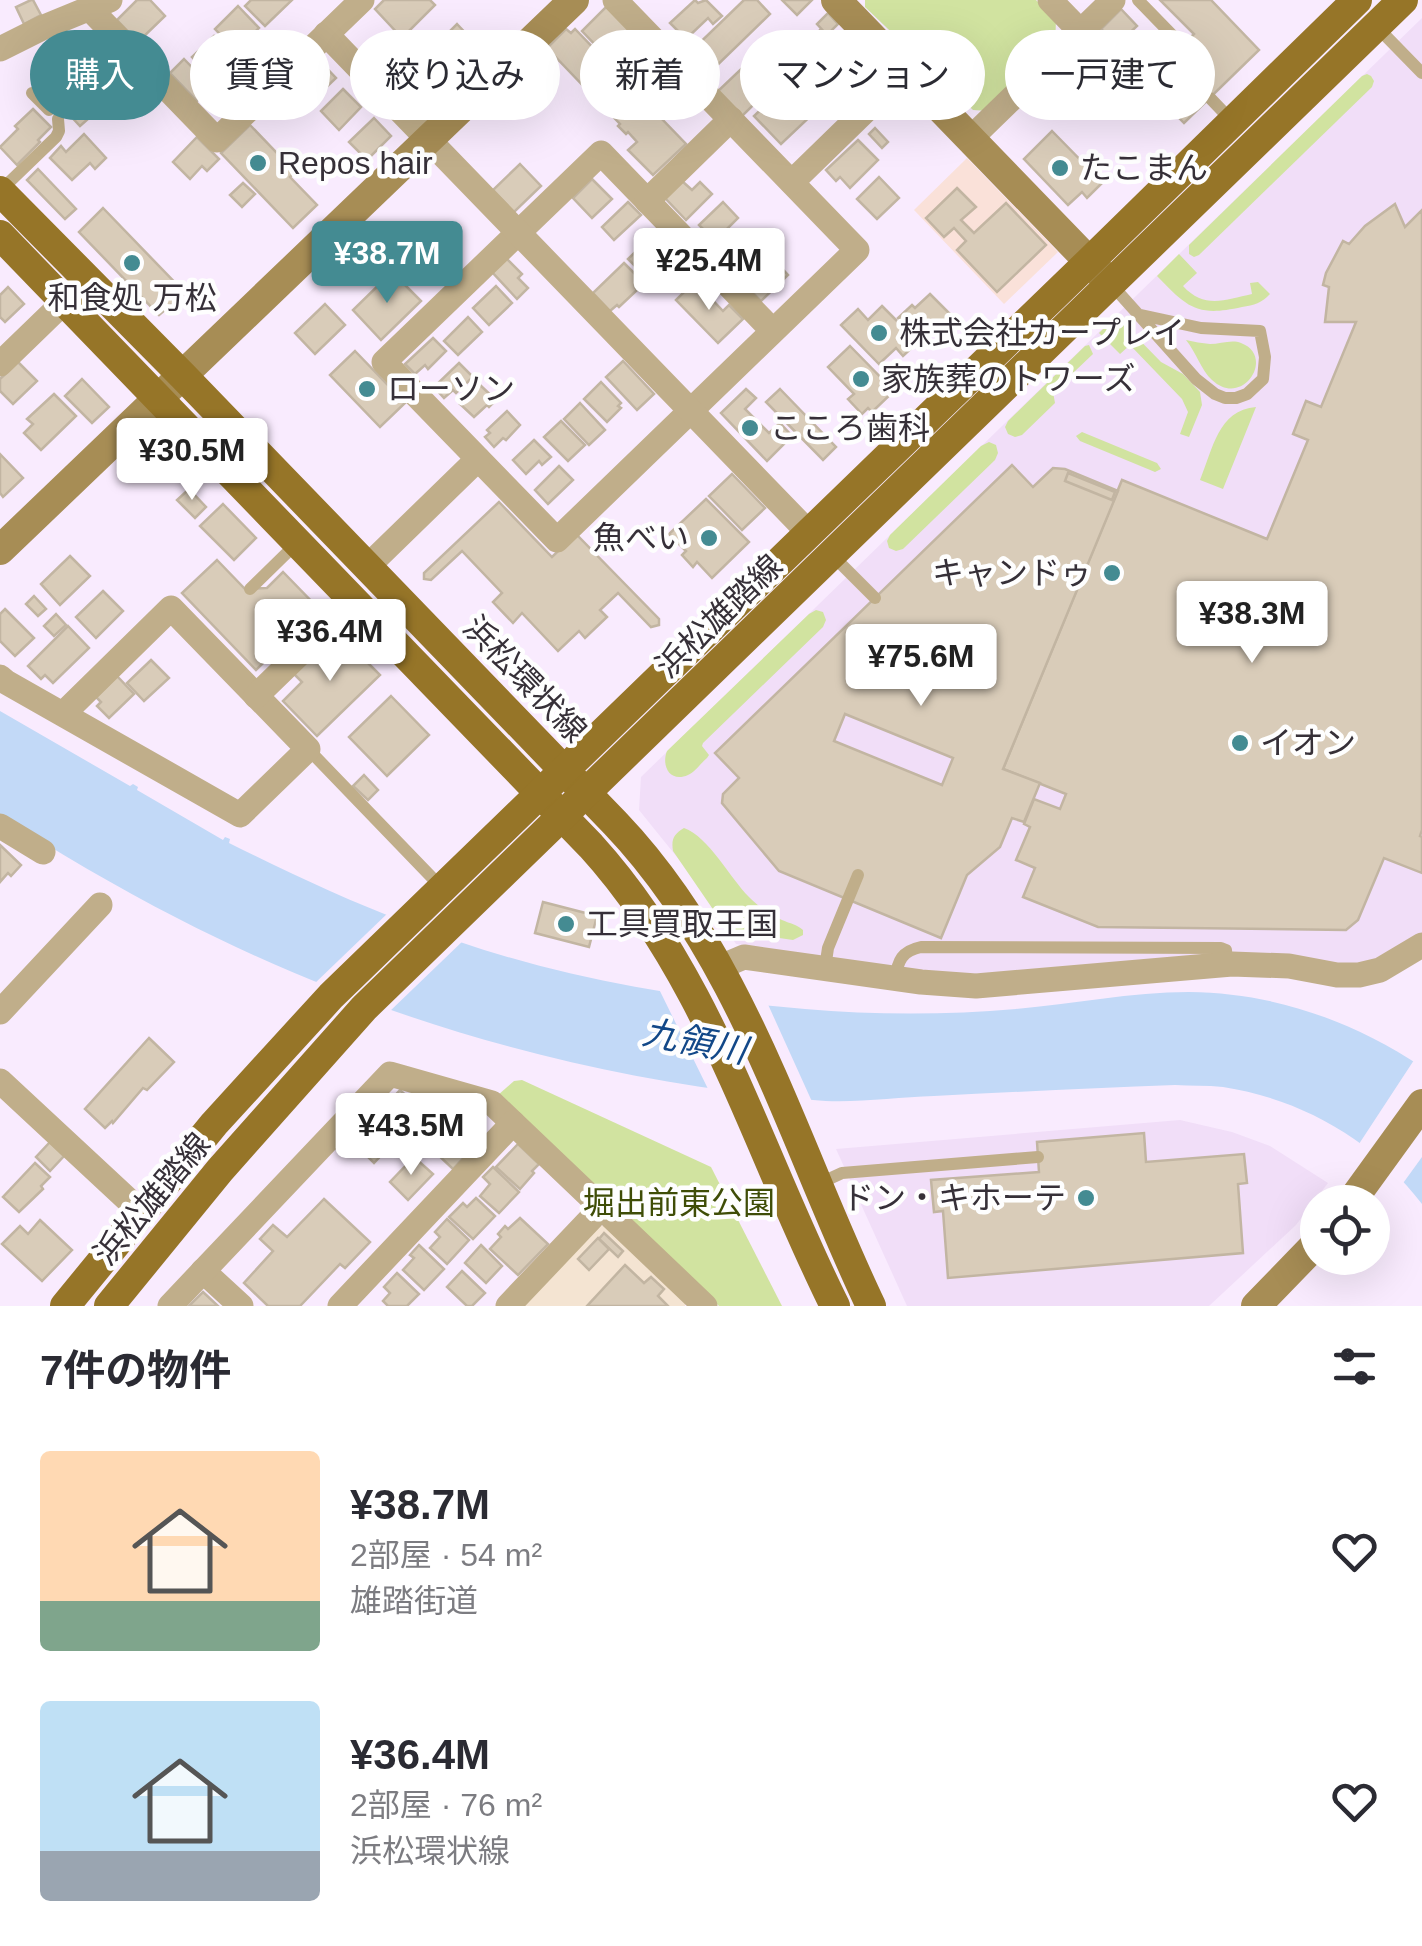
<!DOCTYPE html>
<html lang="ja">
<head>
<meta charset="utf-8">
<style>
	body { margin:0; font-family:Arial,"Noto Sans JP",sans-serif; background:#f2f2f3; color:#2b2b33; height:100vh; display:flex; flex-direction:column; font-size:38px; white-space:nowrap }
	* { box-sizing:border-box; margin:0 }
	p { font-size:32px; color:#7c7c81 }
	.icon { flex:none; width:55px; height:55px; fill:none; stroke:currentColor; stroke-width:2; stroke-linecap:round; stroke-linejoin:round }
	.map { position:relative; height:1306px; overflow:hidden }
	.side { display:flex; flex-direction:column; background:#fff; flex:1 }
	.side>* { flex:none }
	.top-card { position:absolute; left:30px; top:30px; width:1362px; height:90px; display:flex; gap:20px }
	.fabs { position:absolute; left:1300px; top:1185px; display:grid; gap:20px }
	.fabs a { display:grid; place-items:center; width:90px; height:90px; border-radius:50%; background:#fff; box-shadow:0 10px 40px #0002; font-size:50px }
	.price { position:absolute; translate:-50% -85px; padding:0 22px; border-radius:10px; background:#fff; color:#222; font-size:32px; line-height:65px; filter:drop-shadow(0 2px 5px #0008) }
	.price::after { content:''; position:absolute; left:50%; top:60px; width:30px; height:22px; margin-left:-15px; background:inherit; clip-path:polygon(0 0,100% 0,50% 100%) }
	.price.current { background:#448b92; color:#fff }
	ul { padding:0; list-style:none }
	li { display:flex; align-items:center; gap:30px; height:250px; padding:0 40px }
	li span { display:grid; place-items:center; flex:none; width:280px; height:200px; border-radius:10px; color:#555 }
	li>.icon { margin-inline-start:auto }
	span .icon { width:120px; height:120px; fill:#fffc; stroke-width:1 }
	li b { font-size:42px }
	h2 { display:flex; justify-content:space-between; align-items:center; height:120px; padding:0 40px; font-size:42px }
	.tag { padding:0 35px; border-radius:45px; background:#fff; box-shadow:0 10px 40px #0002; font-size:35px; line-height:90px }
	.tag.current { background:#448b92; color:#fff }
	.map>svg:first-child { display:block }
	.built { fill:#f1def8 }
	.industrial { fill:#f4e4d2 }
	.medical { fill:#fae1d9 }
	.green { fill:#d1e3a0 }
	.water { fill:#c2d9f7 }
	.pier { fill:#f9ebfe }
	.building { fill:#d9ccb9; stroke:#c2b5a2; stroke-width:2.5; fill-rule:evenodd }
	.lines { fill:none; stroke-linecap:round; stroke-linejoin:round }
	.lane { stroke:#c0ae8a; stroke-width:12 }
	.street { stroke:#c0ae8a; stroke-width:25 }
	.secondary { stroke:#a78d55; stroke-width:30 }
	.primary { stroke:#967528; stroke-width:30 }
	.poi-dot { fill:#448b92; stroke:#fefefe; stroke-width:4 }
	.labels { text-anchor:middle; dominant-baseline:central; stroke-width:9; stroke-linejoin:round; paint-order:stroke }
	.poi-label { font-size:32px; fill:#363038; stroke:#fefefe; text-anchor:start }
	.street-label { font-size:32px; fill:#363038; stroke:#fefefe }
	.park-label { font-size:32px; fill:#3f4d07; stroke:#fefefe }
	.water-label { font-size:35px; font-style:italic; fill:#124888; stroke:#fefefe }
</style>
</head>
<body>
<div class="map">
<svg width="1422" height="1306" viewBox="0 0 1422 1306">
	<rect width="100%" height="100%" fill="#f9ebfe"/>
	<g class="built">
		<path d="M1422,18v915l-46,26 -19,4h-19l-48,-8 -58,-3 -256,22 -53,-3 -187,-27 -47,-72 -50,-62 2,-33z"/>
		<path d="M1180,1120l52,12 38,14 58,37 -32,42 -87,81h-302l-71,-157z"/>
	</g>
	<path class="industrial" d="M594,1226h13l79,75 -1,5h-167z"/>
	<path class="medical" d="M967,158l91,94 -54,52 -90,-94z"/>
	<g class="green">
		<path d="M865,0h171l20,20 -1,25 -67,66 -15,-1 -108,-103z"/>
		<path d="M1367,74l4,2 3,5 -2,6 -173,168 -5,2 -5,-3v-9l173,-169z"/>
		<path d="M1179,254l18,19 -14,13c21,23 42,14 69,8l-2,-11 8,-1 12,12c-8,9 -16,11 -28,13 -45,10 -54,1 -85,-31z"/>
		<path d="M1116,316l45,46 22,12 17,18 2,13 -13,32 -9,-3 8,-22 -6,-13 -52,-54 -10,9 -21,-21z"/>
		<path d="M1186,340c8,2 16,3 24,4 10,0 22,-5 31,-1 35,13 2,66 -29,37 -11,-10 -16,-28 -26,-40z"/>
		<path d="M1089,345l4,9 -40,38 2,11 -33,32 -7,2 -7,-3 -3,-7 3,-6 77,-75z"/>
		<path d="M1256,407l-33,82 -23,-9c13,-31 18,-70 56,-73z"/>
		<path d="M1082,432l75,31 4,6 -6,3 -75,-31 -4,-5z"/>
		<path d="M989,442l7,3 2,8 -3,7 -92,89 -7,2 -7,-3 -2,-7 3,-6 91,-89z"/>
		<path d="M816,610l7,2 3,8 -3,7 -120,116 -1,3 7,9 -2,3c-6,5 -12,14 -19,17 -18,8 -27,-9 -21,-24l142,-137z"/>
		<path d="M684,828c25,9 46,50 65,69 10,10 21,18 33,23 9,4 14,4 21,10v5l-10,5 -55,-8 -17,-11 -48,-70c-2,-12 1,-17 11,-23z"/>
		<path d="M522,1080l189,87 71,139h-63l-221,-211 16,-14z"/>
	</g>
	<path class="water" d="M0,711l130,75 3,-2 5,3 -1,3 86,50 2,-3 5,2 -1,4c59,29 117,57 179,80 126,50 262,75 397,86 69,6 142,6 211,0 57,-5 115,-17 173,-17 85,1 162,28 233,75v137c-48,-64 -121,-105 -199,-117 -16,-2 -32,-1 -48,-2 -80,3 -161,7 -241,11 -39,1 -83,8 -121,4 -219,-18 -441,-81 -636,-182 -61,-31 -119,-66 -177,-102z"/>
	<g class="pier">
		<path d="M390,911l76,27 -78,75 -75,-28z"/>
		<path d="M657,985l51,9 58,6 48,106 -104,-13z"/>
		<path d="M1416,1057l6,4v96l-21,29 -21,-22 -23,-17z"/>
	</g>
	<g class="building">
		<path d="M31,0h2l8,15 -17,9 -8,-17z"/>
		<path d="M137,0h13l15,16 -27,26 -21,-22z"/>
		<path d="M251,0h41l-27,26 -20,-20z"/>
		<path d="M384,0h46l5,5 -33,33 -27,-29z"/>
		<path d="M695,0l3,3 8,-3 16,16 -9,8 -5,-6 -22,21 -16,-16z"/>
		<path d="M744,0h13l13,14 -66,64 -20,-20z"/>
		<path d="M782,0h30l-15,15z"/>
		<path d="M1160,0h51l48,50 -75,73 -39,-40 49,-49z"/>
		<path d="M238,6l21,22 -24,22 -20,-21z"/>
		<path d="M607,6l23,24 -18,18 -3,-3 -7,7 -20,-21z"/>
		<path d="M1121,9l16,17 -20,19 -16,-16z"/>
		<path d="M828,13l10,11 -11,11 -10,-11z"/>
		<path d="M457,24l15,16 -12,11 -15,-15z"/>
		<path d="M566,29l5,4 4,-4 111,115 -33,31 -25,-25 9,-8 -9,-10 -2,2 -8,-8 2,-2 -27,-28 -2,3 -4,-5 2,-2 -42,-44z"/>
		<path d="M820,30l31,32 -12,11 -4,-4 -16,16 -4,-4 -10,10 -23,-23z"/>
		<path d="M214,36l21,21 -22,22 -21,-22z"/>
		<path d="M443,37l20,20 -7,6 -2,-2 -16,16 -17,-18z"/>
		<path d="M758,53l24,24 -41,40 -24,-25z"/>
		<path d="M317,58l19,20 -23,22 -17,-18z"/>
		<path d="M184,59l27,28 -14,14 -27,-28z"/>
		<path d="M791,81l27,28 -37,35 -27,-28z"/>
		<path d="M343,89l18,18 -22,23 -18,-19z"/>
		<path d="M73,104l15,15 -8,7 -14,-15z"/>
		<path d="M33,109l18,18 -13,13 2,2 -23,23 -17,-18 18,-18 -3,-3z"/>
		<path d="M374,118l17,18 -24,24 -18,-18z"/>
		<path d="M250,125l45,47 -5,5 27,28 -24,23 -72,-75z"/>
		<path d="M875,128l13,14 -6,6 -13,-14z"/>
		<path d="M1052,131l45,46 -2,2 6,5 -14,14 -5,-6 -14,13 -44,-46z"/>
		<path d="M84,134l22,24 -11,11 -5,-6 -18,17 -22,-22 11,-12 5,6z"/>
		<path d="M197,137l22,22 -12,12 -5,-5 -12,13 -17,-17z"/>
		<path d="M858,140l20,20 -28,28 -10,-11 -4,4 -10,-11z"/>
		<path d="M520,164l21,22 -27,26 -21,-22z"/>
		<path d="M38,169l38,40 -11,10 -38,-39z"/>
		<path d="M879,177l20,21 -22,21 -20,-20z"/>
		<path d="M592,179l20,20 -20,19 -19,-20z"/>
		<path d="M682,181l10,9 8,-8 12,12 -26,26 -21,-22z"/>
		<path d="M243,183l12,11 -13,13 -12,-12z"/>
		<path d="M957,188l19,19 -15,13 13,13 32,-30 40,42 -49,47 -40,-42 9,-9 -12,-13 -10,9 -18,-19z"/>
		<path d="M628,202l13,13 -27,25 -12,-13z"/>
		<path d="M723,202l15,16 -23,23 -16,-16z"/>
		<path d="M1395,204l10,23 17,-17v620l-2,6 2,1v36l-38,-15 -26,62 -12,10 -248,-3 -75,-30 12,-29 -19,-8 14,-33 -6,-3 10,-25 26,10 6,-15 -63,-25 119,-289 145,59 41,-99 -15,-6 13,-33 15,6 35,-85h-31l4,-35 -6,-2 3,-12 17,-32 6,3 16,-18z"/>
		<path d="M103,208l82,85 -26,22 -80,-83z"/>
		<path d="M389,226l23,24 -15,15 -23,-24z"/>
		<path d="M659,229l18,18 -7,7 2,2 -18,17 -2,-2 -6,6 -18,-18z"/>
		<path d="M443,242l16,16 -10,9 -2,-2 -14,13 -13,-13z"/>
		<path d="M762,247l26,28 -27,26 -27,-28z"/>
		<path d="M506,258l16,16 -4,4 10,10 -11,11 -25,-27z"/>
		<path d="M624,263l18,18 -7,6 2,3 -18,17 -2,-2 -7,6 -17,-18z"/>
		<path d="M392,272l29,29 -40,39 -28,-30z"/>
		<path d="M692,284l9,10 3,-3 19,20 6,-6 14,14 -25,24 -42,-43z"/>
		<path d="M496,286l16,17 -23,22 -16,-17z"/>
		<path d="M8,287l16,17 -19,18 -5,-5v-22z"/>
		<path d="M930,294l21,21 -29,28 -24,-25 14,-13 3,3z"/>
		<path d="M325,304l20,21 -30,29 -20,-21z"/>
		<path d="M882,306l36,36 -15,14 -7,-8 -17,16 -38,-39 17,-16 10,11z"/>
		<path d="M468,317l14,15 -24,23 -14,-14z"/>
		<path d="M433,338l13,13 -18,18 -3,-4 -10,9 -10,-10z"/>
		<path d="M850,346l44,45 -22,21 -4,-4 -6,6 -14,-15 6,-5 -26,-27z"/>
		<path d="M355,351l50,52 -25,24 -50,-52z"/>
		<path d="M623,361l31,33 -17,16 -31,-33z"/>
		<path d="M18,362l19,19 -24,23 -13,-13v-12z"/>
		<path d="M459,363l14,14 -17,16 -3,-3 -9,8 -10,-11z"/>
		<path d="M82,379l27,28 -17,16 -27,-27z"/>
		<path d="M601,382l20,21 -3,3 3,2 -14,14 -23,-23z"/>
		<path d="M480,385l16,15 -7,7 -2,-2 -13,12 -14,-13z"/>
		<path d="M746,389l10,9 -11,11 24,24 11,-10 12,13 -25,25 -46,-48z"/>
		<path d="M780,389l56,58 -13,13 -57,-58z"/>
		<path d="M54,394l22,22 -35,34 -17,-17 9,-9 -6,-5z"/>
		<path d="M580,403l25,27 -16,15 -25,-26z"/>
		<path d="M507,411l13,14 -14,15 -3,-2 -9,9 -9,-10 5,-4 -3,-3z"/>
		<path d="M561,421l24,24 -17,16 -24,-24z"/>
		<path d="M534,440l17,17 -9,8 -3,-4 -13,13 -13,-14z"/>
		<path d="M0,454l23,24 -20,19 -3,-4z"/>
		<path d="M1012,465l21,22 20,-19 12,1 53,22 -115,278 37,14 -16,39 -12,-4 -12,29 -33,28 -26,63 -162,-67 -57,-68 1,-9 16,-16 -24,-25zM845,714l108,44 -11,27 -108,-44z"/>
		<path d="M559,466l14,14 -25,24 -13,-14z"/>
		<path d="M1068,473l47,19 -3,8 -47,-19z"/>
		<path d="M732,474l33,34 -23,22 -33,-34z"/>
		<path d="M189,489l17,18 -11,11 -18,-18z"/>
		<path d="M706,499l43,43 -37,36 -15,-16 -4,5 -11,-12 4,-4 -17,-17z"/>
		<path d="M499,502l53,55 24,-23 83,85v6l-8,2 -33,-34 -18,17 7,7 -22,21 -6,-7 -21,20 -36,-38 -9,10 -20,-21 9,-9 -40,-42 -31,29 -7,-1v-6z"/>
		<path d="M223,504l33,34 -22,22 -34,-34z"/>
		<path d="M70,556l20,20 -30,29 -19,-21z"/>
		<path d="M217,560l28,29 22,-1 16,-16 36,37 -63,61 -74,-77z"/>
		<path d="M103,591l20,20 -27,27 -20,-21z"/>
		<path d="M34,596l12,13 -8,7 -12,-12z"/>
		<path d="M5,609l29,29 -19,18 -15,-15v-27z"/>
		<path d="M56,614l10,11 -12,11 -10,-10z"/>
		<path d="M68,626l21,22 -36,35 -8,-8 -4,4 -13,-13z"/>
		<path d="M337,632l43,43 -63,61 -34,-35 19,-19 -8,-8z"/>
		<path d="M151,660l18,18 -25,23 -17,-18z"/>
		<path d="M117,676l17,18 -25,24 -12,-12 4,-4 -5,-5z"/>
		<path d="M391,696l38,39 -42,41 -38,-39z"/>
		<path d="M364,775l14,15 -10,10 -15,-14z"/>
		<path d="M0,845l21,20 -10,11 -3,-3 -8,9z"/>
		<path d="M543,902l54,14 -8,31 -54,-14z"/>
		<path d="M149,1038l25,24 -27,28 -4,-2 -30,35 -1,-2 -7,7 -20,-19z"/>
		<path d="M400,1090l16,15 -24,21 -13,-13z"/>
		<path d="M445,1107l35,33 -27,29 -35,-33z"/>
		<path d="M374,1128l17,17 -17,18 -17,-17z"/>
		<path d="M1144,1133l2,29 98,-8 3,29 -9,1 5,69 -295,25 -5,-67 -9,1 -3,-32 108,-8 -2,-30z"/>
		<path d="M50,1142l14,14 -14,15 -14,-14z"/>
		<path d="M518,1144l21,20 -7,7 2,2 -14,16 -24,-22z"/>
		<path d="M414,1157l19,17 -25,26 -18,-18z"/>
		<path d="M35,1163l15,14 -9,9 2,3 -24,23 -16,-15z"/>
		<path d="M493,1167l26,25 -20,21 -19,-17 10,-12 -7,-7z"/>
		<path d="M476,1198l19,18 -22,23 -24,-22 14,-14 4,4z"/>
		<path d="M324,1199l46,43 -25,26 -5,-4 -40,42h-32l-24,-23 29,-32 -13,-12 13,-14 14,12z"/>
		<path d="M520,1218l28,26 -30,31 -28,-26 11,-12 -3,-3 7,-8 3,3z"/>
		<path d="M447,1219l22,21 -22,24 -17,-16 10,-11 -5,-5z"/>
		<path d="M40,1220l32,30 -30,31 -40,-37 18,-18 8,8z"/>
		<path d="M604,1233l19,18 -5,6 -19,-18z"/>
		<path d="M598,1238l11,11 -20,21 -11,-11z"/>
		<path d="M419,1245l25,24 -20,21 -21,-20 11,-12 -4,-3z"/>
		<path d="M481,1245l21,21 -16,17 -21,-20z"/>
		<path d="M625,1265l19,18 7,-6 13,12 -6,7 10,10h-81z"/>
		<path d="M462,1271l23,22 -13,13h-5l-20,-19z"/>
		<path d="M397,1273l22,21 -12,12h-19l-5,-5 7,-8 -6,-6z"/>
		<path d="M203,1292l15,14h-29z"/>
	</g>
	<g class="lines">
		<g class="lane">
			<path d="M1138,0l35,36 -13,12 10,10"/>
			<path d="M1378,28l44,45"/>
			<path d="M32,93l17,17"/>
			<path d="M1210,98l22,23"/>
			<path d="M0,191l56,-54 3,-6 -1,-12"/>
			<path d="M1111,284l85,95 19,15 10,4h11l11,-4 16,-15 2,-22 -5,-26 -59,-3 -60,-13"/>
			<path d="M832,555l43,43"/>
			<path d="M250,589l47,-46"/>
			<path d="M308,749l134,139"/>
			<path d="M825,968l3,-20 30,-73"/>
			<path d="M895,979c3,-19 7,-28 26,-32l300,1 5,2 1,14"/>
			<path d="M818,1184l24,-11 196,-16"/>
		</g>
		<g class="street">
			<path d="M615,0l242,250c-100,97 -200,194 -300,290l-173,-178 217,-209 172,178"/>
			<path d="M1050,0l31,32"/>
			<path d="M89,8l128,132 145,-140"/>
			<path d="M326,34l483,499"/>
			<path d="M0,49l44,-22 66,-27"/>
			<path d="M970,139l143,-139"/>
			<path d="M792,182l113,-110"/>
			<path d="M647,201l84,-82"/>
			<path d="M0,364l64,-62"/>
			<path d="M367,567l111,-108"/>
			<path d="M0,677l6,5 234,133 68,-66 -137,-141 -108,106"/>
			<path d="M256,696l98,-95"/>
			<path d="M0,826l43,26"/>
			<path d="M718,968l26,-11 177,25 55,4 256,-22 57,2 48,9h22l21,-5 42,-25"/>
			<path d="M0,1012l100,-107"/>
			<path d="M0,1081l141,131"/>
			<path d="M203,1271l38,35"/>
			<path d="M170,1306l220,-232 102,29 213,203"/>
			<path d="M340,1306l173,-183"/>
			<path d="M508,1306l94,-99"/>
		</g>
		<g class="secondary">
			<path d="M836,0l269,278"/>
			<path d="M0,550l574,-550"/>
			<path d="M1351,1202l71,-98"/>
			<path d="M1256,1306l62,-64"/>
		</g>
		<g class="primary">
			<path d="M0,191l183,185 432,447c128,134 178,320 256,483"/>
			<path d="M0,235l591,611c119,131 166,304 244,460"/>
			<path d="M65,1306l149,-182 117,-128 758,-734 268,-262"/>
			<path d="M109,1306l111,-136 144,-162 1039,-1008"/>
		</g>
	</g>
	<g class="poi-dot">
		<circle cx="258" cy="163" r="10"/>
		<circle cx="1060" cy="168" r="10"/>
		<circle cx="132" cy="263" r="10"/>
		<circle cx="879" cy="333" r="10"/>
		<circle cx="861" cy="379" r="10"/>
		<circle cx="367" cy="389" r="10"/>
		<circle cx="750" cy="428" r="10"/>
		<circle cx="709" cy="538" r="10"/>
		<circle cx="1112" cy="573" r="10"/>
		<circle cx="1240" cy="743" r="10"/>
		<circle cx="566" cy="924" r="10"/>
		<circle cx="1086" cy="1198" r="10"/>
	</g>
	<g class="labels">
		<g class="poi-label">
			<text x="278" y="163">Repos hair</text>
			<text x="1080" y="168">たこまん</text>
			<text x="132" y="298" text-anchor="middle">和食処 万松</text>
			<text x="899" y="333">株式会社カープレイ</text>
			<text x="881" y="379">家族葬のトワーズ</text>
			<text x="387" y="389">ローソン</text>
			<text x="770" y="428">こころ歯科</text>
			<text x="689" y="538" text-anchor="end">魚べい</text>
			<text x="1092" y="573" text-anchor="end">キャンドゥ</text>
			<text x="1260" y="743">イオン</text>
			<text x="586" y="924">工具買取王国</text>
			<text x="1066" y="1198" text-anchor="end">ドン・キホーテ</text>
		</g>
		<g class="street-label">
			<text transform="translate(719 616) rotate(-44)">浜松雄踏線</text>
			<text transform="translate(525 679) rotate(46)">浜松環状線</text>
			<text transform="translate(152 1199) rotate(-50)">浜松雄踏線</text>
		</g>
		<g class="park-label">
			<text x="679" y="1203">堀出前東公園</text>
		</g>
		<g class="water-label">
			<text transform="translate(695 1041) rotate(11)">九領川</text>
		</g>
	</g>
</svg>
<div class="fabs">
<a><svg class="icon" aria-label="locate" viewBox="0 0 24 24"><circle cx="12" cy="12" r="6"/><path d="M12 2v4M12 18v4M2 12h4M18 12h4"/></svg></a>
</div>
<b class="price current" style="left:387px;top:306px">¥38.7M</b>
<b class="price" style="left:709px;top:313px">¥25.4M</b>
<b class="price" style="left:192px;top:503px">¥30.5M</b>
<b class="price" style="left:1252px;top:666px">¥38.3M</b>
<b class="price" style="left:330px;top:684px">¥36.4M</b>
<b class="price" style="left:921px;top:709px">¥75.6M</b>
<b class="price" style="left:411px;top:1178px">¥43.5M</b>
<div class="top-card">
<a class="tag current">購入</a>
<a class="tag">賃貸</a>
<a class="tag">絞り込み</a>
<a class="tag">新着</a>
<a class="tag">マンション</a>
<a class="tag">一戸建て</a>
</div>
</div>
<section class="side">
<h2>7件の物件<svg class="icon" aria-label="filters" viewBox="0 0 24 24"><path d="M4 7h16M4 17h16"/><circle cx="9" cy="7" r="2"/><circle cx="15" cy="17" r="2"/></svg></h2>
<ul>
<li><span style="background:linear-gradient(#ffd9b3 75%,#7fa58c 0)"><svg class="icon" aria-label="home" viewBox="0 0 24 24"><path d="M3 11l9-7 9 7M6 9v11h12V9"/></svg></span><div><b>¥38.7M</b><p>2部屋 · 54 m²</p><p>雄踏街道</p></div><svg class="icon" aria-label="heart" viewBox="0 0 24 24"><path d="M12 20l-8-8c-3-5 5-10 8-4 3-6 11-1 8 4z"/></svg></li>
<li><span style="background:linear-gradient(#bfe0f5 75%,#9aa5b1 0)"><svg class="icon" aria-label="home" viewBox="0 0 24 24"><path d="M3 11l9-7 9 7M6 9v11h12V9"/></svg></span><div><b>¥36.4M</b><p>2部屋 · 76 m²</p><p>浜松環状線</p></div><svg class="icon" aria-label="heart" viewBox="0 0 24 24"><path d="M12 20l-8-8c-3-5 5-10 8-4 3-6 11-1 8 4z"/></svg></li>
</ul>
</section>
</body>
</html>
